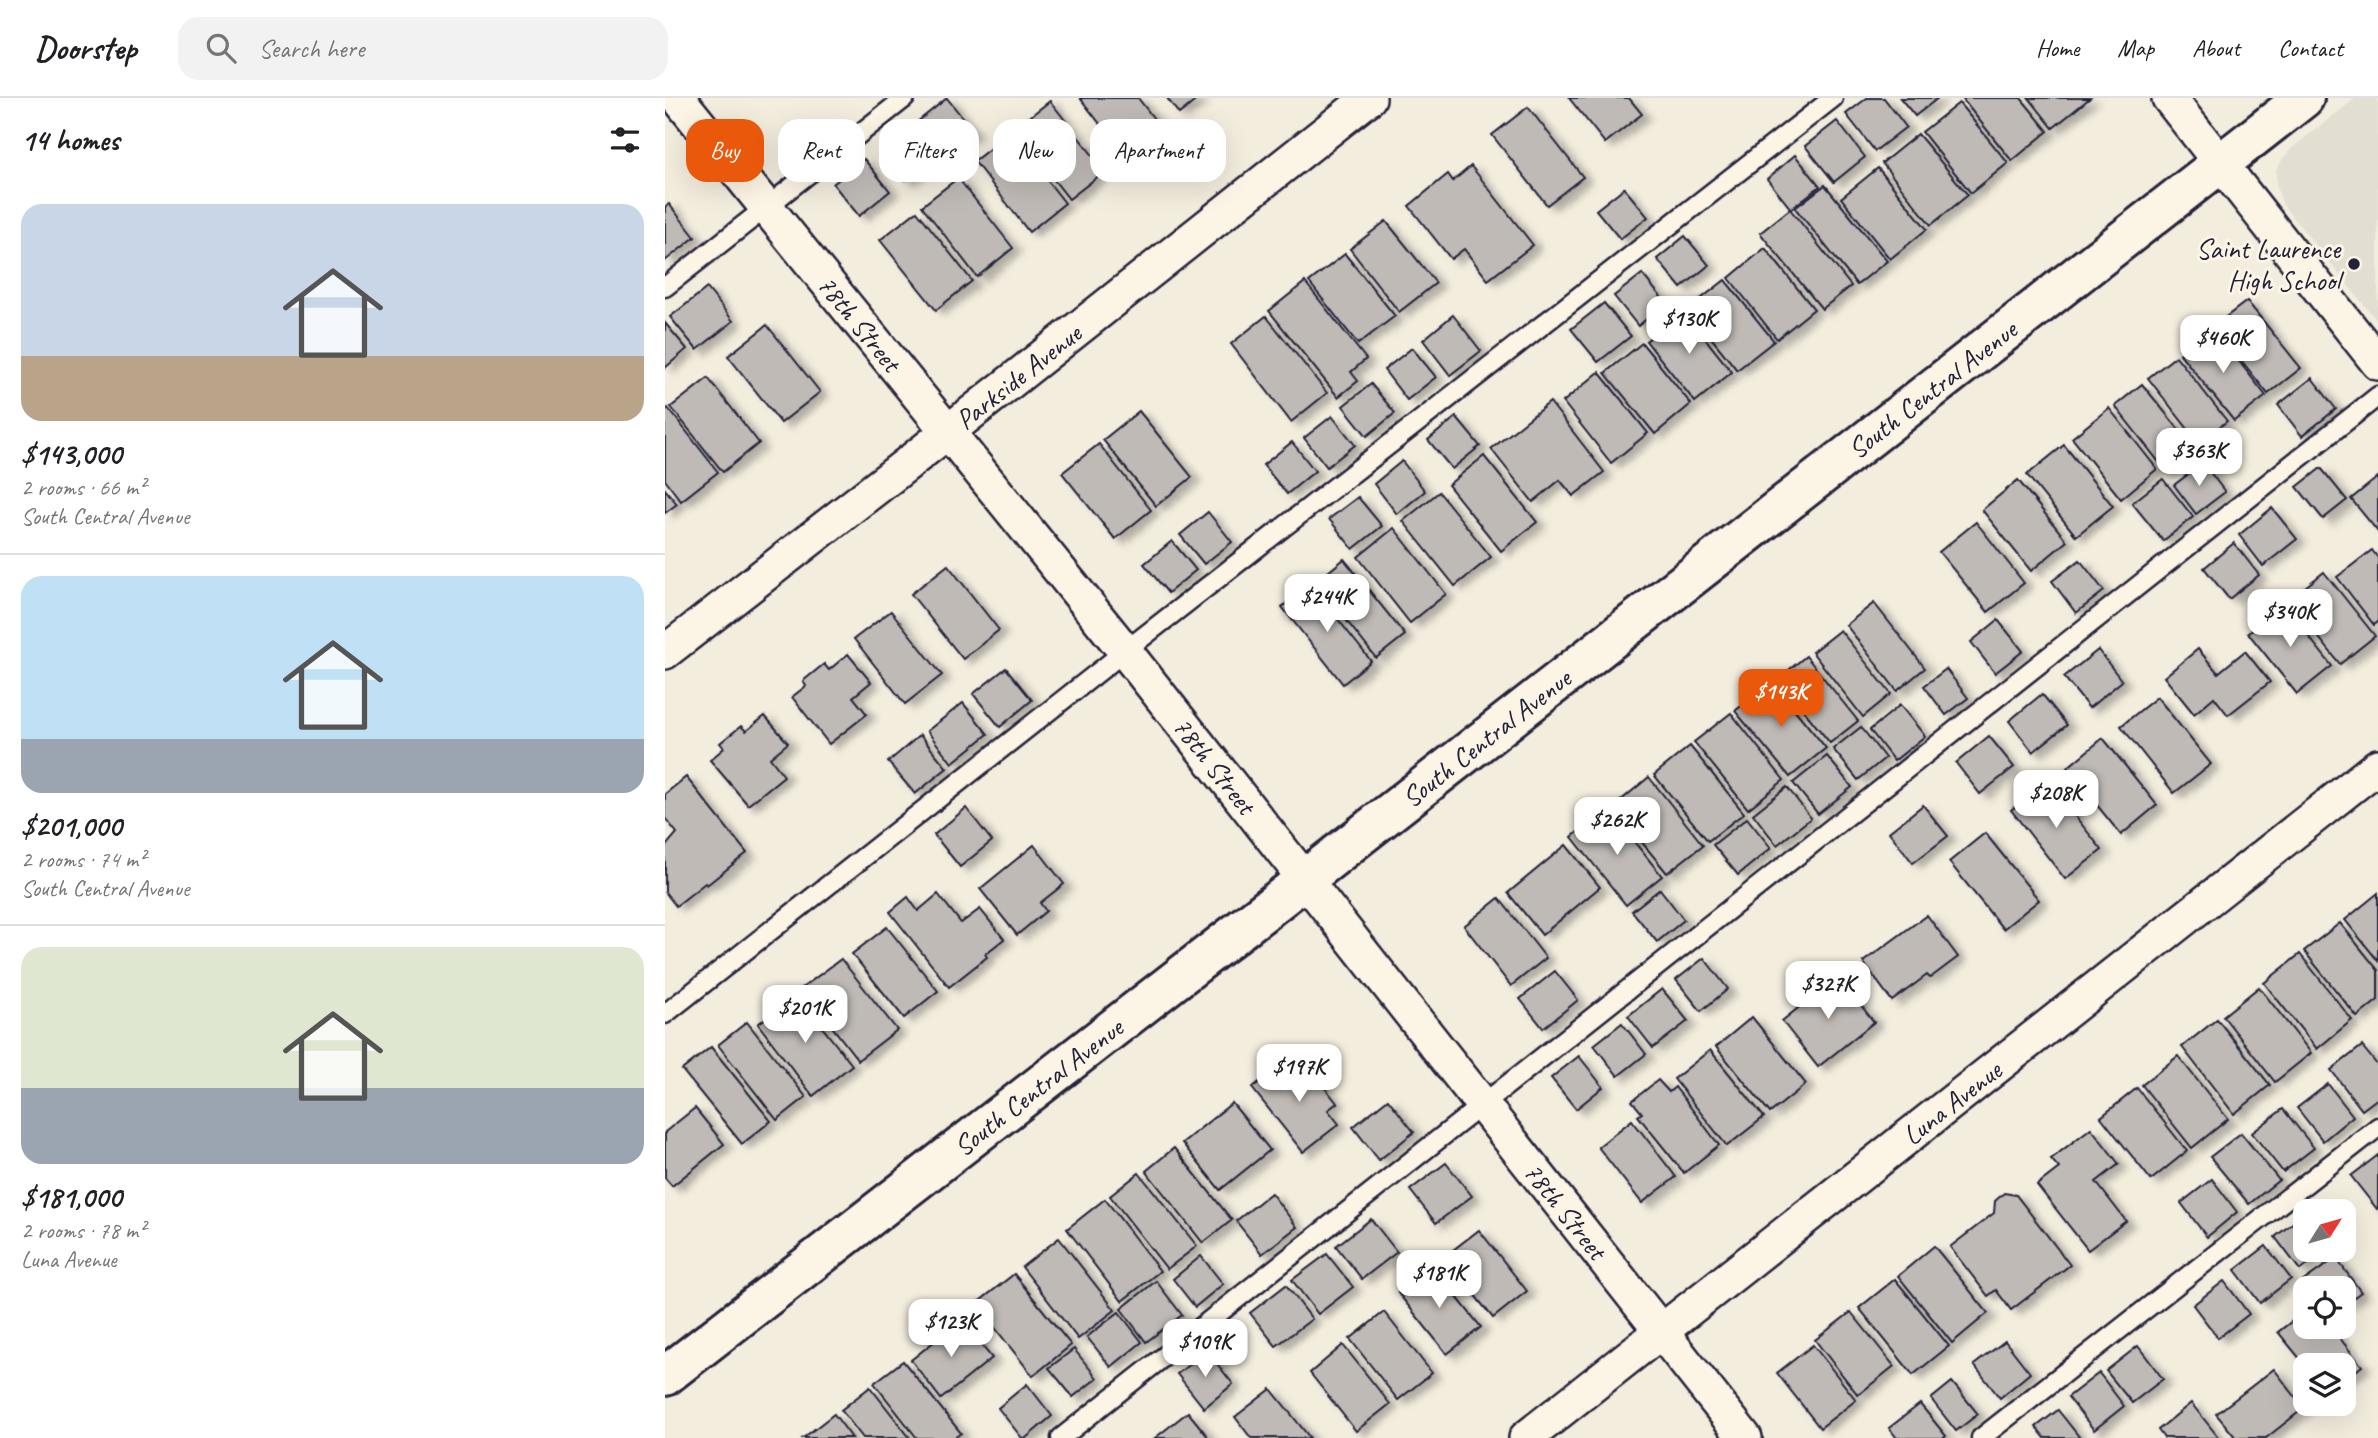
<!DOCTYPE html>
<html lang="en">
<head>
<meta charset="utf-8">
<style>
	body { margin:0; font-family:Caveat,sans-serif; background:#f2f2f2; color:#202124; height:100vh; display:flex; flex-direction:column; font-size:26px; white-space:nowrap }
	* { box-sizing:border-box; margin:0 }
	p { font-size:23px; color:#757577 }
	.icon { flex:none; width:38px; height:38px; fill:none; stroke:currentColor; stroke-width:2; stroke-linecap:round; stroke-linejoin:round }
	.map { position:relative; flex:1; overflow:hidden }
	.sheet { display:flex; flex-direction:column; background:#fff; width:665px }
	.sheet>* { flex:none }
	.guide { position:absolute; left:21px; top:21px; width:665px; height:63px; display:flex; gap:14px }
	.needle { width:46px; rotate:53deg }
	.controls { position:absolute; left:1628px; top:1101px; display:grid; gap:14px }
	.controls a { display:grid; place-items:center; width:63px; height:63px; border-radius:14px; background:#fff; box-shadow:0 7px 28px #0002; font-size:35px }
	.price { position:absolute; translate:-50% -60px; padding:0 16px; border-radius:14px; background:#fff; color:#222; font-size:23px; line-height:46px; filter:drop-shadow(0 2px 4px #0008) }
	.price::after { content:''; position:absolute; left:50%; top:42px; width:21px; height:16px; margin-left:-10px; background:inherit; clip-path:polygon(0 0,100% 0,50% 100%) }
	.price.on { background:#ea580c; color:#fff }
	ul { padding:0; list-style:none }
	li { display:grid; align-content:center; gap:14px; height:371px; padding:0 21px }
	li+li { border-top:2px solid #e0e0e0 }
	li span { display:grid; place-items:center; height:217px; border-radius:21px; color:#555 }
	li>.icon { margin-inline-start:auto }
	span .icon { width:126px; height:126px; fill:#fffc; stroke-width:1 }
	li b { font-size:30px }
	h2 { display:flex; justify-content:space-between; align-items:center; height:84px; padding:0 21px; font-size:30px }
	.tag { padding:0 24px; border-radius:21px; background:#fff; box-shadow:0 7px 28px #0002; font-size:24px; line-height:63px }
	.tag.on { background:#ea580c; color:#fff }
	header { display:flex; align-items:center; gap:42px; box-sizing:border-box; height:98px; padding:0 35px; background:#fff; border-bottom:2px solid #e0e0e0 }
	header strong { font-size:33px }
	nav { display:flex; gap:38px; margin-inline-start:auto; font-size:24px }
	.search { width:490px; height:63px; background:#f2f2f2; display:flex; align-items:center; gap:18px; box-sizing:border-box; padding:0 24px; border-radius:21px; color:#757577; font-size:26px }
	main { display:flex; flex:1; min-height:0 }
	.map>svg:first-child { display:block }
	.built { fill:#e3ded2 }
	.building { fill:#bfbab6; stroke:#22223b; stroke-width:2; filter:url(#shadow) }
	.lines { fill:none; stroke-linecap:round; stroke-linejoin:round }
	.service-casing { stroke:#22223b; stroke-width:23 }
	.minor-casing { stroke:#22223b; stroke-width:38 }
	.tertiary-casing { stroke:#22223b; stroke-width:44 }
	.service { stroke:#fcf5e5; stroke-width:18 }
	.minor { stroke:#fcf5e5; stroke-width:33 }
	.tertiary { stroke:#fcf5e5; stroke-width:38 }
	.poi-dot { fill:#22223b; stroke:#fcf5e5; stroke-width:2.5 }
	.labels { text-anchor:middle; dominant-baseline:central; stroke-width:6; stroke-linejoin:round; paint-order:stroke }
	.poi-label { font-size:28px; fill:#22223b; stroke:#fcf5e5; text-anchor:end }
	.street-label { font-size:28px; fill:#22223b; stroke:#fcf5e5 }
</style>
</head>
<body>
<header>
<strong>Doorstep</strong>
<div class="search"><svg class="icon" aria-label="search" viewBox="0 0 24 24"><circle cx="10" cy="10" r="6"/><path d="M15 15l6 6"/></svg>Search here</div>
<nav><a>Home</a><a>Map</a><a>About</a><a>Contact</a></nav>
</header>
<main>
<section class="sheet">
<h2>14 homes<svg class="icon" aria-label="filters" viewBox="0 0 24 24"><path d="M4 7h16M4 17h16"/><circle cx="9" cy="7" r="2"/><circle cx="15" cy="17" r="2"/></svg></h2>
<ul>
<li><span style="background:linear-gradient(#c9d6e8 70%,#b9a48a 0)"><svg class="icon" aria-label="home" viewBox="0 0 24 24"><path d="M3 11l9-7 9 7M6 9v11h12V9"/></svg></span><div><b>$143,000</b><p>2 rooms · 66 m²</p><p>South Central Avenue</p></div></li>
<li><span style="background:linear-gradient(#bfe0f5 75%,#9aa5b1 0)"><svg class="icon" aria-label="home" viewBox="0 0 24 24"><path d="M3 11l9-7 9 7M6 9v11h12V9"/></svg></span><div><b>$201,000</b><p>2 rooms · 74 m²</p><p>South Central Avenue</p></div></li>
<li><span style="background:linear-gradient(#dfe7d0 65%,#9aa5b1 0)"><svg class="icon" aria-label="home" viewBox="0 0 24 24"><path d="M3 11l9-7 9 7M6 9v11h12V9"/></svg></span><div><b>$181,000</b><p>2 rooms · 78 m²</p><p>Luna Avenue</p></div></li>
</ul>
</section>
<div class="map">
<svg width="1713" height="1340" viewBox="0 0 1713 1340">
	<defs>
		<filter id="shadow"><feDropShadow dx="8" dy="4.5" stdDeviation="3.5" flood-color="#0004"/></filter>
	</defs>
	<rect width="100%" height="100%" fill="#f3edde"/>
	<filter id="ink" filterUnits="userSpaceOnUse"><feTurbulence type="fractalNoise" baseFrequency=".0143" numOctaves="2"/><feDisplacementMap in="SourceGraphic" scale="14" xChannelSelector="R" yChannelSelector="G"/><feConvolveMatrix kernelMatrix="1 2 1 2 8 2 1 2 1" color-interpolation-filters="sRGB"/></filter>
	<g filter="url(#ink)">
		<path class="built" d="M1691,0h22v224l-95,-117 -7,-19v-16l8,-13 9,-10z"/>
		<g class="building">
			<path d="M282,0l26,33 -30,25 -27,-33z"/>
			<path d="M415,0h58l23,30 -36,28z"/>
			<path d="M502,0h32l-20,16z"/>
			<path d="M904,0h60l13,16 -37,29z"/>
			<path d="M1202,0h17l22,29 -31,24 -29,-37z"/>
			<path d="M1235,0h38l-23,18z"/>
			<path d="M1300,0h56l27,33 -36,30 -49,-61z"/>
			<path d="M1364,0h61l-37,30z"/>
			<path d="M385,3l55,70 -36,28 -55,-70z"/>
			<path d="M1294,5l49,60 -37,30 -49,-61z"/>
			<path d="M863,9l55,70 -36,28 -55,-70z"/>
			<path d="M1172,23l28,36 -31,25 -29,-36z"/>
			<path d="M246,25l26,33 -31,24 -26,-32z"/>
			<path d="M345,35l55,70 -36,29 -55,-71z"/>
			<path d="M1253,36l50,61 -37,30 -49,-62z"/>
			<path d="M1130,57l25,31 -29,23 -24,-30z"/>
			<path d="M199,61l26,32 -31,25 -26,-32z"/>
			<path d="M806,68l62,79 -45,35 -24,-31 -13,10 -42,-53 39,-32 5,7z"/>
			<path d="M1213,70l49,61 -37,30 -49,-61z"/>
			<path d="M293,80l55,70 -36,29 -55,-71z"/>
			<path d="M1160,87l62,76 -30,24 -62,-77z"/>
			<path d="M959,90l24,29 -28,22 -24,-29z"/>
			<path d="M4,106l26,33 -30,24v-54z"/>
			<path d="M1125,111l61,77 -29,23 -62,-76z"/>
			<path d="M252,113l55,70 -36,29 -56,-70z"/>
			<path d="M721,123l50,62 -37,29 -49,-63z"/>
			<path d="M1020,138l24,29 -28,23 -24,-29z"/>
			<path d="M1100,150l49,61 -37,30 -48,-61z"/>
			<path d="M680,156l50,62 -37,28 -49,-62z"/>
			<path d="M977,176l24,29 -28,23 -24,-30z"/>
			<path d="M1060,182l49,61 -37,29 -49,-61z"/>
			<path d="M640,184l61,77 -15,13 7,9 -20,16 -69,-86z"/>
			<path d="M42,190l26,33 -36,29 -27,-33z"/>
			<path d="M1582,203l54,67 -33,26 -54,-68z"/>
			<path d="M939,205l27,33 -33,26 -27,-33z"/>
			<path d="M1018,213l49,61 -37,30 -49,-61z"/>
			<path d="M788,217l28,36 -31,24 -27,-35z"/>
			<path d="M601,218l61,77 -36,29 -60,-78z"/>
			<path d="M0,225l22,26 -22,19z"/>
			<path d="M102,227l53,67 -39,31 -53,-67z"/>
			<path d="M1548,230l53,68 -32,25 -54,-67z"/>
			<path d="M977,245l49,61 -36,30 -50,-61z"/>
			<path d="M747,250l24,29 -29,23 -23,-30z"/>
			<path d="M1511,258l51,65 -28,22 -51,-65z"/>
			<path d="M934,274l49,61 -37,30 -48,-61z"/>
			<path d="M43,280l51,65 -36,29 -52,-65z"/>
			<path d="M1647,280l24,31 -34,27 -24,-31z"/>
			<path d="M706,286l24,29 -28,23 -24,-30z"/>
			<path d="M1477,286l52,64 -28,23 -51,-65z"/>
			<path d="M885,304l54,70 -31,24 -13,-16 -27,22 -42,-53z"/>
			<path d="M3,310l50,64 -37,29 -16,-21v-70z"/>
			<path d="M1444,310l48,61 -36,30 -49,-61z"/>
			<path d="M474,313l53,66 -36,29 -53,-66z"/>
			<path d="M667,318l23,29 -28,22 -23,-29z"/>
			<path d="M791,319l24,29 -28,23 -24,-29z"/>
			<path d="M627,344l23,29 -28,23 -24,-29z"/>
			<path d="M434,346l52,66 -36,29 -53,-66z"/>
			<path d="M1399,347l49,61 -37,30 -49,-61z"/>
			<path d="M819,358l53,66 -36,29 -53,-66z"/>
			<path d="M737,363l23,30 -28,23 -23,-30z"/>
			<path d="M1538,365l22,29 -29,22 -22,-29z"/>
			<path d="M1656,370l26,32 -24,19 -26,-32z"/>
			<path d="M1713,379v55l-27,-33z"/>
			<path d="M1498,381l30,38 -30,24 -31,-38z"/>
			<path d="M1353,382l49,61 -36,30 -49,-61z"/>
			<path d="M0,391l12,15 -12,9z"/>
			<path d="M774,394l52,65 -36,29 -52,-65z"/>
			<path d="M693,399l24,29 -29,23 -24,-30z"/>
			<path d="M1607,410l25,31 -34,27 -24,-31z"/>
			<path d="M543,414l24,30 -28,22 -24,-29z"/>
			<path d="M1311,424l48,61 -36,29 -49,-60z"/>
			<path d="M729,430l52,66 -36,29 -52,-66z"/>
			<path d="M507,443l24,29 -28,23 -24,-29z"/>
			<path d="M1569,445l25,32 -30,24 -25,-31z"/>
			<path d="M1707,452l6,8v64l-4,3 -37,-48z"/>
			<path d="M679,461l61,76 -29,23 -60,-76z"/>
			<path d="M1415,462l24,31 -28,22 -24,-32z"/>
			<path d="M283,467l51,65 -36,29 -52,-65z"/>
			<path d="M1659,474l51,64 -35,28 -51,-64z"/>
			<path d="M645,486l61,77 -28,23 -61,-77z"/>
			<path d="M1209,505l51,65 -28,23 -51,-66z"/>
			<path d="M1618,506l49,62 -35,28 -49,-61z"/>
			<path d="M226,513l51,64 -37,29 -51,-65z"/>
			<path d="M1333,522l25,31 -28,22 -24,-31z"/>
			<path d="M1175,532l51,64 -28,23 -51,-65z"/>
			<path d="M1533,551l20,24 27,-22 25,31 -42,33 -14,-18 -20,17 -30,-37z"/>
			<path d="M1433,552l24,31 -33,27 -25,-31z"/>
			<path d="M183,556l23,28 -18,15 14,17 -38,30 -37,-47 14,-11 -3,-5 21,-17 5,6z"/>
			<path d="M1141,558l52,65 -28,22 -52,-64z"/>
			<path d="M341,570l26,32 -32,27 -27,-33z"/>
			<path d="M1281,571l22,29 -22,17 -22,-29z"/>
			<path d="M1107,584l54,66 -36,29 -55,-66z"/>
			<path d="M1377,596l25,31 -34,27 -24,-31z"/>
			<path d="M1492,599l54,67 -37,29 -53,-67z"/>
			<path d="M298,605l25,31 -36,29 -25,-32z"/>
			<path d="M1235,607l25,31 -31,25 -24,-31z"/>
			<path d="M1066,615l53,67 -36,29 -54,-67z"/>
			<path d="M100,618l23,27 -18,15 14,18 -36,29 -38,-45 14,-12 -4,-5 21,-17 5,5z"/>
			<path d="M1196,629l24,31 -27,22 -25,-31z"/>
			<path d="M255,637l27,33 -32,26 -27,-32z"/>
			<path d="M1324,638l25,31 -34,27 -24,-31z"/>
			<path d="M1438,640l54,67 -36,30 -54,-67z"/>
			<path d="M1025,648l54,67 -36,28 -54,-66z"/>
			<path d="M1162,658l25,31 -34,27 -25,-31z"/>
			<path d="M21,679l61,76 -40,32 -2,-2 -29,23 -11,-14v-45l12,-14 -12,-15v-24z"/>
			<path d="M984,679l54,68 -36,28 -54,-66z"/>
			<path d="M1382,683l55,69 -37,29 -54,-69z"/>
			<path d="M1122,689l24,31 -34,27 -24,-31z"/>
			<path d="M1258,707l25,31 -35,27 -24,-31z"/>
			<path d="M301,710l26,33 -32,26 -26,-32z"/>
			<path d="M942,710l55,68 -36,29 -54,-68z"/>
			<path d="M1082,720l24,30 -33,27 -25,-30z"/>
			<path d="M1320,735l54,67 -36,29 -54,-67z"/>
			<path d="M369,747l30,39 -24,19 6,8 -29,24 -37,-46z"/>
			<path d="M901,747l34,42 -58,48 -34,-42z"/>
			<path d="M995,791l24,31 -27,22 -25,-31z"/>
			<path d="M1713,795v68l-33,-41z"/>
			<path d="M273,796l23,29 19,-14 24,30 -19,15 2,3 -38,30 -59,-75 18,-15 10,14z"/>
			<path d="M834,800l47,60 -35,28 -47,-60z"/>
			<path d="M1262,817l31,42 -28,21 -3,-3 -35,26 -29,-39z"/>
			<path d="M1675,825l38,47v30l-21,17 -53,-66z"/>
			<path d="M222,829l51,64 -34,27 -52,-64z"/>
			<path d="M1635,856l52,66 -35,29 -53,-66z"/>
			<path d="M1039,860l24,31 -27,22 -25,-31z"/>
			<path d="M176,861l56,71 -39,30 -56,-72z"/>
			<path d="M890,873l23,29 -35,28 -23,-29z"/>
			<path d="M1173,878l36,46 -56,45 -36,-46z"/>
			<path d="M1594,889l52,66 -36,29 -52,-66z"/>
			<path d="M997,891l26,32 -35,27 -25,-32z"/>
			<path d="M131,896l56,71 -39,31 -55,-72z"/>
			<path d="M1087,919l54,67 -36,29 -54,-66z"/>
			<path d="M1552,921l53,66 -36,29 -52,-67z"/>
			<path d="M82,924l59,75 -29,23 -59,-75z"/>
			<path d="M957,925l24,31 -28,22 -24,-31z"/>
			<path d="M1697,948l16,20v32l-16,12 -31,-40z"/>
			<path d="M46,949l60,74 -29,23 -60,-74z"/>
			<path d="M1045,952l54,67 -37,29 -53,-67z"/>
			<path d="M914,958l24,31 -27,22 -25,-31z"/>
			<path d="M1513,958l50,63 -36,29 -50,-63z"/>
			<path d="M617,966l9,11 15,-11 31,39 -9,7 11,14 -36,28 -51,-64z"/>
			<path d="M993,982l11,12 6,-5 44,58 -35,28 -46,-57 4,-3 -10,-12z"/>
			<path d="M1663,986l25,32 -30,25 -26,-33z"/>
			<path d="M1472,990l50,63 -36,29 -50,-63z"/>
			<path d="M723,1001l26,33 -35,28 -26,-33z"/>
			<path d="M567,1005l38,47 -50,40 -38,-47z"/>
			<path d="M30,1010l29,36 -52,42 -7,-8v-46z"/>
			<path d="M1618,1011l31,39 -31,24 -31,-39z"/>
			<path d="M967,1022l44,57 -34,26 -44,-56z"/>
			<path d="M1426,1030l28,36 -23,18 30,39 -38,29 -51,-65 22,-17 -8,-9z"/>
			<path d="M1576,1035l38,47 -30,24 -39,-47z"/>
			<path d="M509,1050l58,72 -29,23 -57,-72z"/>
			<path d="M1713,1057v53l-1,1 -26,-33z"/>
			<path d="M781,1065l26,33 -36,27 -26,-33z"/>
			<path d="M474,1075l58,73 -30,23 -57,-73z"/>
			<path d="M1547,1081l25,33 -30,25 -26,-34z"/>
			<path d="M606,1095l26,34 -35,27 -26,-33z"/>
			<path d="M1339,1095l12,2 54,70 -59,45 -15,-20 -8,6 -38,-49 44,-34 1,-12z"/>
			<path d="M440,1101l55,72 -38,30 -55,-72z"/>
			<path d="M1640,1115v37h22l-27,20 -25,-33z"/>
			<path d="M706,1121l26,33 -35,27 -26,-33z"/>
			<path d="M814,1132l48,61 -34,27 -49,-61z"/>
			<path d="M394,1140l56,72 -37,29 -56,-72z"/>
			<path d="M1269,1148l54,67 -36,30 -54,-67z"/>
			<path d="M1601,1148l25,33 -31,24 -25,-33z"/>
			<path d="M662,1156l26,33 -35,27 -26,-34z"/>
			<path d="M536,1158l22,28 -28,23 -22,-28z"/>
			<path d="M1671,1160l25,34 -18,13v-17h-36l-5,-6z"/>
			<path d="M767,1168l49,61 -34,27 -49,-61z"/>
			<path d="M349,1176l57,71 -38,31 -57,-72z"/>
			<path d="M1230,1181l54,67 -36,29 -54,-67z"/>
			<path d="M491,1183l26,34 -36,27 -25,-33z"/>
			<path d="M1559,1183l25,33 -31,24 -25,-33z"/>
			<path d="M621,1187l26,34 -36,27 -26,-33z"/>
			<path d="M1640,1213v15h25l32,40 -19,15v-16h-38l-27,-33z"/>
			<path d="M454,1214l23,30 -31,25 -24,-30z"/>
			<path d="M719,1214l48,61 -34,27 -48,-61z"/>
			<path d="M1186,1214l43,54 -36,29 -43,-55z"/>
			<path d="M296,1222l31,38 -51,41 -30,-39z"/>
			<path d="M1340,1243l25,32 -30,25 -26,-33z"/>
			<path d="M678,1247l47,59 -34,27 -46,-58z"/>
			<path d="M1148,1247l43,55 -36,28 -43,-55z"/>
			<path d="M1473,1248l25,33 -31,24 -26,-32z"/>
			<path d="M409,1251l23,29 -24,19 -24,-29z"/>
			<path d="M542,1253l26,33 -29,24 -27,-34z"/>
			<path d="M238,1263l58,72 -7,5h-37l-43,-55z"/>
			<path d="M1609,1271l30,39 -38,30h-30l-20,-24z"/>
			<path d="M1434,1275l25,33 -30,24 -26,-33z"/>
			<path d="M1287,1284l26,32 -22,17 -25,-32z"/>
			<path d="M362,1286l25,32 -26,22h-4l-24,-30z"/>
			<path d="M205,1289l40,51h-47l-22,-28z"/>
			<path d="M606,1291l39,49h-59l-16,-21z"/>
			<path d="M1526,1305l28,35h-55l-6,-8z"/>
			<path d="M1255,1306l26,32 -2,2h-47l-8,-10z"/>
			<path d="M1393,1312l22,28h-35l-9,-11z"/>
			<path d="M523,1314l21,26h-54z"/>
			<path d="M169,1316l18,24h-49z"/>
		</g>
		<g class="lines">
			<g class="service-casing">
				<g id="service">
					<path d="M0,189l240,-189"/>
					<path d="M0,916l460,-363 708,-553"/>
					<path d="M396,1340l1317,-1042"/>
					<path d="M1316,1340l397,-311"/>
				</g>
			</g>
			<g class="minor-casing">
				<g id="minor">
					<path id="s1" d="M13,0l447,553 620,787"/>
					<path d="M1504,0l209,265"/>
					<path id="s2" d="M0,554l242,-188 462,-366"/>
					<path id="s3" d="M861,1340l852,-672"/>
				</g>
			</g>
			<g class="tertiary-casing">
				<g id="tertiary">
					<path id="s4" d="M0,1278l598,-464 1041,-814"/>
				</g>
			</g>
			<use href="#service" class="service"/>
			<use href="#minor" class="minor"/>
			<use href="#tertiary" class="tertiary"/>
		</g>
	</g>
	<circle class="poi-dot" cx="1689" cy="166" r="7"/>
	<g class="labels">
		<g class="poi-label">
			<text x="1675" y="150">Saint Laurence<tspan x="1675" dy="32">High School</tspan></text>
		</g>
		<g class="street-label">
			<text stroke="none"><textPath href="#s1" startOffset="289">78th Street</textPath></text>
			<text stroke="none"><textPath href="#s2" startOffset="448">Parkside Avenue</textPath></text>
			<text stroke="none"><textPath href="#s4" startOffset="1606">South Central Avenue</textPath></text>
			<text stroke="none"><textPath href="#s4" startOffset="1040">South Central Avenue</textPath></text>
			<text stroke="none"><textPath href="#s1" startOffset="856">78th Street</textPath></text>
			<text stroke="none"><textPath href="#s4" startOffset="472">South Central Avenue</textPath></text>
			<text stroke="none"><textPath href="#s3" startOffset="542">Luna Avenue</textPath></text>
			<text stroke="none"><textPath href="#s1" startOffset="1423">78th Street</textPath></text>
		</g>
	</g>
</svg>
<div class="controls">
<a><svg class="needle" viewBox="-14 -14 28 28"><path d="M0-13l5 13h-10z" fill="#e53935"/><path d="M0 13l5-13h-10z" fill="#757577"/></svg></a>
<a><svg class="icon" aria-label="locate" viewBox="0 0 24 24"><circle cx="12" cy="12" r="6"/><path d="M12 2v4M12 18v4M2 12h4M18 12h4"/></svg></a>
<a><svg class="icon" aria-label="layers" viewBox="0 0 24 24"><path d="M12 4l9 5-9 5-9-5zM3 14l9 5 9-5"/></svg></a>
</div>
<b class="price" style="left:1024px;top:258px">$130K</b>
<b class="price" style="left:1558px;top:277px">$460K</b>
<b class="price" style="left:1534px;top:390px">$363K</b>
<b class="price" style="left:662px;top:536px">$244K</b>
<b class="price" style="left:1625px;top:551px">$340K</b>
<b class="price on" style="left:1116px;top:631px">$143K</b>
<b class="price" style="left:1391px;top:732px">$208K</b>
<b class="price" style="left:952px;top:759px">$262K</b>
<b class="price" style="left:1163px;top:923px">$327K</b>
<b class="price" style="left:140px;top:947px">$201K</b>
<b class="price" style="left:634px;top:1006px">$197K</b>
<b class="price" style="left:774px;top:1212px">$181K</b>
<b class="price" style="left:286px;top:1261px">$123K</b>
<b class="price" style="left:540px;top:1281px">$109K</b>
<div class="guide">
<a class="tag on">Buy</a>
<a class="tag">Rent</a>
<a class="tag">Filters</a>
<a class="tag">New</a>
<a class="tag">Apartment</a>
</div>
</div>
</main>
</body>
</html>
